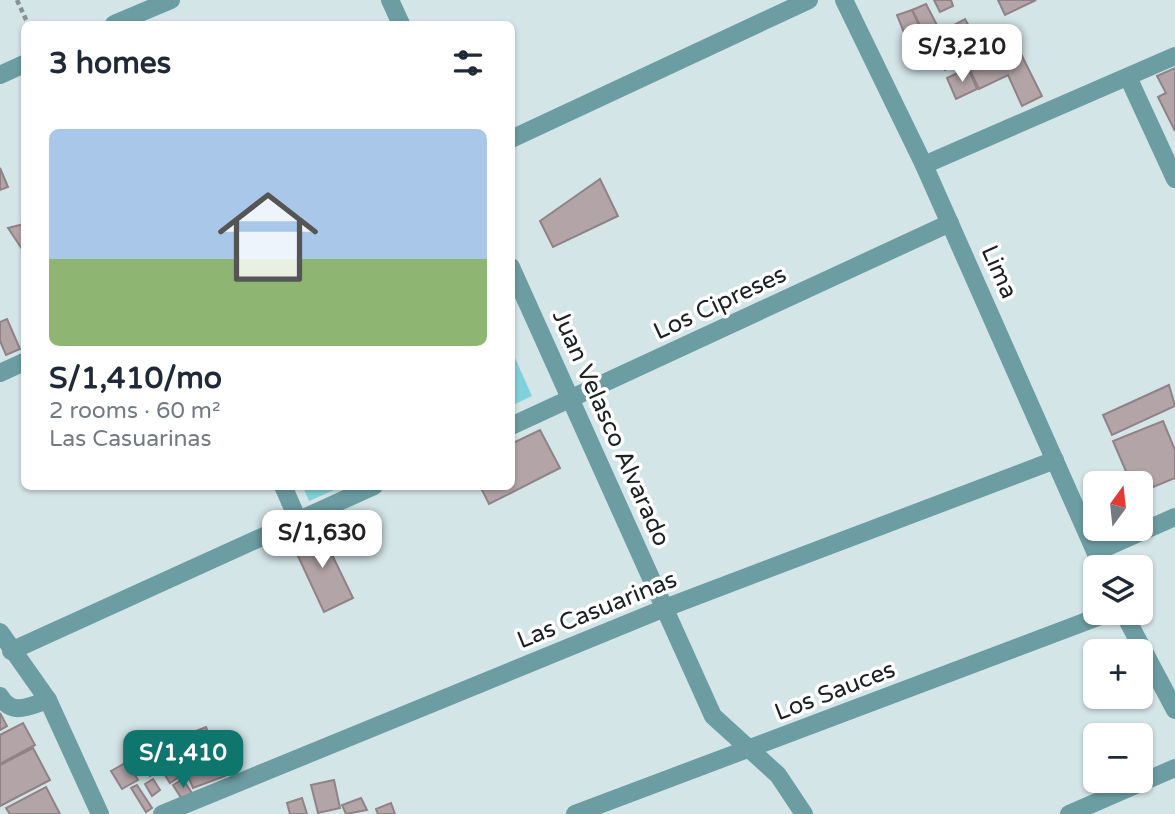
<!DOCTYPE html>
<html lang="en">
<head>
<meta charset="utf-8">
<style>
	body { margin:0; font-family:"Varela Round",sans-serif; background:#f6f6f7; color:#1f2937; height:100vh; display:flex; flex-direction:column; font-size:26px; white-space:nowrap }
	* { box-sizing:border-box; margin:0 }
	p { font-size:23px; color:#747a83 }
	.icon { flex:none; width:38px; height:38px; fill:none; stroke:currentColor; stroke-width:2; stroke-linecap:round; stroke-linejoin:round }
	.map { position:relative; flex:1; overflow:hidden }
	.details { position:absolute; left:21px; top:21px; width:494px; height:469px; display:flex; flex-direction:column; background:#fff; border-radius:10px; box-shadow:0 2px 5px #0004 }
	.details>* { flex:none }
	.needle { width:46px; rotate:15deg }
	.buttons { position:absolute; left:1083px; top:471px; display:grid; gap:14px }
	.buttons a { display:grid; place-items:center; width:70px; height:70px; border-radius:10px; background:#fff; box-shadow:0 2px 5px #0004; font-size:35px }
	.price { position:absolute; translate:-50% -60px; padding:0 16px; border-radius:14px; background:#fff; color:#222; font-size:23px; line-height:46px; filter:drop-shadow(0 2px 4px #0008) }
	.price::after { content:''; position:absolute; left:50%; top:42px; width:21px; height:16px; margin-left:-10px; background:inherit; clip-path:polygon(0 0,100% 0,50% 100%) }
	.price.active { background:#0f766e; color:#fff }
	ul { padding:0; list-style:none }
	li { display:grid; align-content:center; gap:14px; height:371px; padding:0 28px }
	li+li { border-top:2px solid #e0e1e3 }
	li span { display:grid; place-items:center; height:217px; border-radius:10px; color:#555 }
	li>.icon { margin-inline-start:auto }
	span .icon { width:126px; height:126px; fill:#fffc; stroke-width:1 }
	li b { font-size:30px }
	h2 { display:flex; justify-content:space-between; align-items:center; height:84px; padding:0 28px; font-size:30px }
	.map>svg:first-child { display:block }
	.green { fill:#80d1dc }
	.building { fill:#b3a4a8; stroke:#908286; stroke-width:2 }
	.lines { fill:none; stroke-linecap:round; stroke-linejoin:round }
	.path { stroke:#869294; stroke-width:4.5; stroke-dasharray:5 3.5; stroke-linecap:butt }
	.minor { stroke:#6c9da3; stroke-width:18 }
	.labels { text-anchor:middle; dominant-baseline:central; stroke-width:7; stroke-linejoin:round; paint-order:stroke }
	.street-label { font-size:24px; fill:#1b2122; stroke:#fff }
</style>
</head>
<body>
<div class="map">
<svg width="1175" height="814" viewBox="0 0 1175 814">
	<rect width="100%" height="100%" fill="#d4e5e7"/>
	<g class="green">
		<path d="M511,349l21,47 -21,10z"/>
		<path d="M303,487h38l-32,14z"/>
	</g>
	<g class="building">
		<path d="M934,0h17l2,6 -13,6z"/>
		<path d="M998,0h38l-31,15z"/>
		<path d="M926,4l13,25 -14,6 -13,-25z"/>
		<path d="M912,10l12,26 -17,4 -10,-25z"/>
		<path d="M965,19l17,31 -37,20 -17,-31z"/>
		<path d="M1016,44l26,52 -20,10 -14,-31 -29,14 -11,-23z"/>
		<path d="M968,68l9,21 -21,10 -9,-21z"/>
		<path d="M1175,68v63l-17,-34 8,-4 -9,-17z"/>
		<path d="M0,168l8,19 -8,3z"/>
		<path d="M600,179l18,37 -65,31 -13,-26z"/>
		<path d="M24,224v28l-16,-24z"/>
		<path d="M7,319l13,30 -14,6 -6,-14v-19z"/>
		<path d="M1169,385l6,21 -63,29 -9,-20z"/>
		<path d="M1163,421l12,29v28l-34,14v-9h-10l-18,-42z"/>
		<path d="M540,430l20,38 -71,36 -9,-18h31v-42z"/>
		<path d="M319,528l34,70 -29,14 -33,-71z"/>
		<path d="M0,713l7,13 -7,4z"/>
		<path d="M23,723l12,22 -35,19v-29z"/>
		<path d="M206,727l19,49 -32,12 -20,-48z"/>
		<path d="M164,746l18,29 -12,8 -19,-30z"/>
		<path d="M33,748l17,32 -50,26v-41z"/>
		<path d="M146,753l11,18 -7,5 -11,-18z"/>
		<path d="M127,762l11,18 -16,9 -11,-18z"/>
		<path d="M153,779l7,11 -8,6 -7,-12z"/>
		<path d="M183,779l10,16 -10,6 -10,-16z"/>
		<path d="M334,780l6,28 -22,5 -7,-28z"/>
		<path d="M137,785l15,23 -6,4 -15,-24z"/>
		<path d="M46,787l14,27h-50l-4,-6z"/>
		<path d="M302,798l5,16h-17l-3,-11z"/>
		<path d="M361,798l6,12 -21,4 -4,-9z"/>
		<path d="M391,803l4,11h-17l-2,-5z"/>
	</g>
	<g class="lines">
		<path class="path" d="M17,0l11,24"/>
		<g class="minor">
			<path d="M390,0l11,24"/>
			<path d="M844,0l80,165 178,402"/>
			<path d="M114,24l57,-24"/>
			<path d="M0,75l24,-11"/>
			<path d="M1128,77l47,102"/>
			<path d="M511,139l298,-139"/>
			<path d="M924,165l251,-109"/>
			<path d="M511,267l202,449 65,59 26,39"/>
			<path d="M0,373l24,-11"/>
			<path d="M511,426l439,-203"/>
			<path d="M283,486l15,34"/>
			<path d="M1096,552l79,-35"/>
			<path d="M1123,612l52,98"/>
			<path d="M0,632l48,68 52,114"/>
			<path d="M11,651l363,-165"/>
			<path d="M0,696c12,21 29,10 48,4"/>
			<path d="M162,814l503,-206 390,-148"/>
			<path d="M575,814l536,-202"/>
			<path d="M1069,814l106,-46"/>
		</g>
	</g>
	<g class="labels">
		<g class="street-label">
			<text transform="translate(999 272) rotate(66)">Lima</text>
			<text transform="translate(720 303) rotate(-25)">Los Cipreses</text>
			<text transform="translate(611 428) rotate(66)">Juan Velasco Alvarado</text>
			<text transform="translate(597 610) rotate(-22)">Las Casuarinas</text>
			<text transform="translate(835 691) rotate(-21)">Los Sauces</text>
		</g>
	</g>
</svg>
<div class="buttons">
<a><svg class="needle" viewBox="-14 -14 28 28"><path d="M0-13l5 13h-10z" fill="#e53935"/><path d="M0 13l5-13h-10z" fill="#747a83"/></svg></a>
<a><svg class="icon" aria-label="layers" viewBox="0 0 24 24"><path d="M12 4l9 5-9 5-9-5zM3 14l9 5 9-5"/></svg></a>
<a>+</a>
<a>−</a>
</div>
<b class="price" style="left:962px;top:84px">S/3,210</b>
<b class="price" style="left:322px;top:570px">S/1,630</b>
<b class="price active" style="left:183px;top:790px">S/1,410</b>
<section class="details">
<h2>3 homes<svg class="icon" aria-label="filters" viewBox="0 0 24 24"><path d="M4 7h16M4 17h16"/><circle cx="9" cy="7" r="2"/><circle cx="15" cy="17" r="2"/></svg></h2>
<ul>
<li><span style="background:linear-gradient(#a9c7e8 60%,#8fb573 0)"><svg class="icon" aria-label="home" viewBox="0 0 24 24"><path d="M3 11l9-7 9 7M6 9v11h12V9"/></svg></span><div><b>S/1,410/mo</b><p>2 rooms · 60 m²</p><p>Las Casuarinas</p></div></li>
</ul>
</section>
</div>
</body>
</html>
